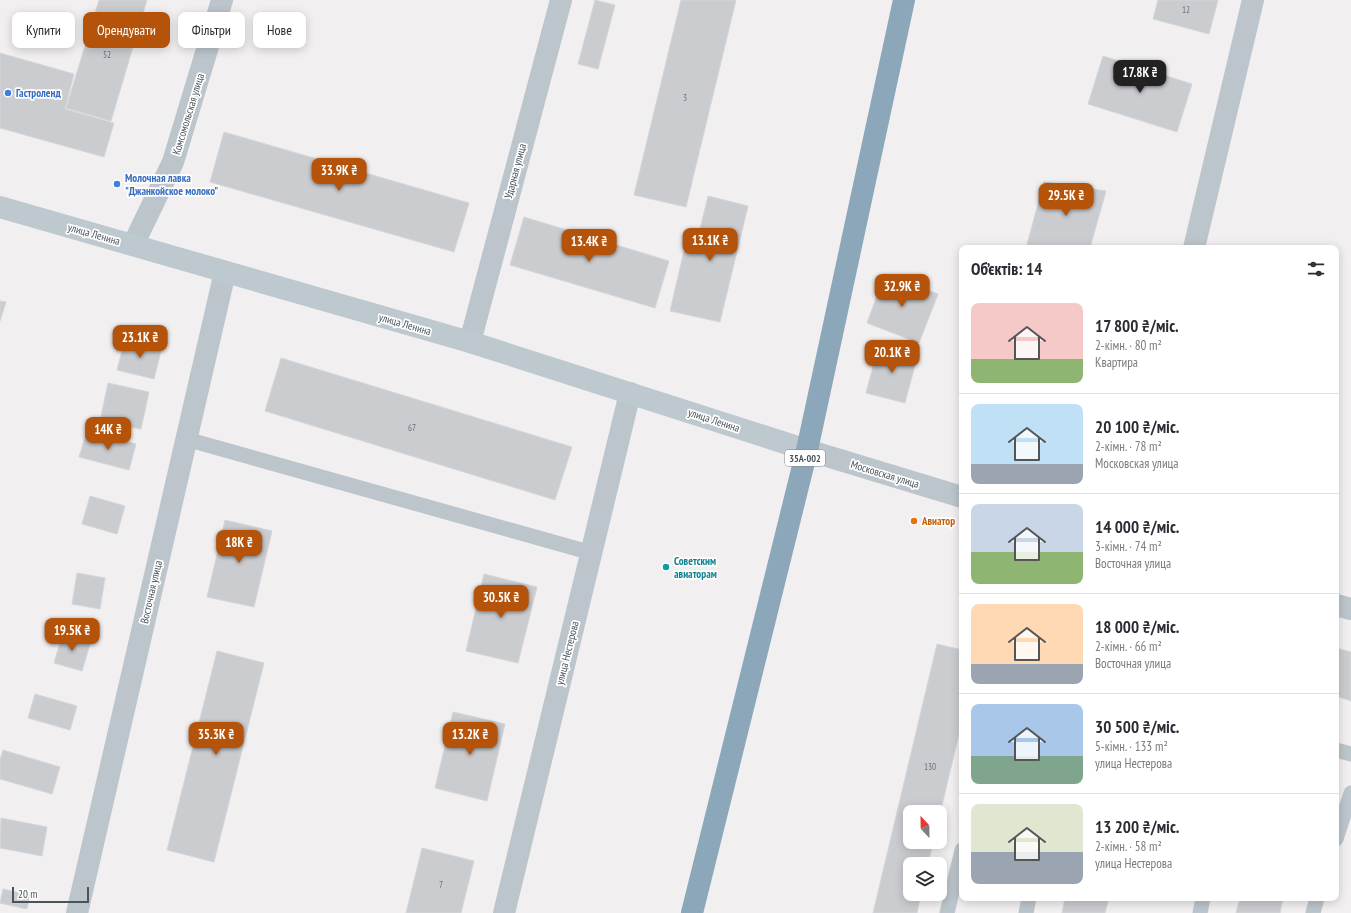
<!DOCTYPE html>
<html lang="uk">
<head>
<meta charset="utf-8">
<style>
	body { margin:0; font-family:"PT Sans Narrow",sans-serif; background:#f7f7f7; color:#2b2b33; height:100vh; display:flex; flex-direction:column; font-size:15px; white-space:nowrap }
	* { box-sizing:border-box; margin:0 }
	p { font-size:13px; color:#7c7c81 }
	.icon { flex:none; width:22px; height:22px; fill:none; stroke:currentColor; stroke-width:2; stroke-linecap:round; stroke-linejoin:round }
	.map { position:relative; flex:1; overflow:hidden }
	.side { position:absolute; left:959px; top:245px; width:380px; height:656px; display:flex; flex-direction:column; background:#fff; border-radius:8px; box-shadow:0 2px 10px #0003 }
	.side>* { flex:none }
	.hud { position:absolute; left:12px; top:12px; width:380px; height:36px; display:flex; gap:8px }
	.needle { width:26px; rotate:338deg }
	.fabs { position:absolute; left:903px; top:805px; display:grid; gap:8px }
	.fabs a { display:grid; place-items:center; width:44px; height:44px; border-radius:8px; background:#fff; box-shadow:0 2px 10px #0003; font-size:20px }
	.scale { position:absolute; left:12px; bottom:10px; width:77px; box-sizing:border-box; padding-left:4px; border:2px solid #49545b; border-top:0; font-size:11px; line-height:14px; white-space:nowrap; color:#49545b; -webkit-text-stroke:3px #fff; paint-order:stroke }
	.price { position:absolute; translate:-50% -34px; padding:0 9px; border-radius:8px; background:#b45309; color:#fff; font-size:13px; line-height:26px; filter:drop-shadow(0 1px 2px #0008) }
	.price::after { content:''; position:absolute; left:50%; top:24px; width:12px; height:9px; margin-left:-6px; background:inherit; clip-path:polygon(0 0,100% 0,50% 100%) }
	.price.selected { background:#222; color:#fff }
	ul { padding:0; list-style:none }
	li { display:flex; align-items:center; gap:12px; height:100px; padding:0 12px }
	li+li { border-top:1px solid #e1e1e2 }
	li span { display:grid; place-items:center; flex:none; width:112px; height:80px; border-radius:8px; color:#555 }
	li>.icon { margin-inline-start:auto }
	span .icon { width:48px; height:48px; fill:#fffc; stroke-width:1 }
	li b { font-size:17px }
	h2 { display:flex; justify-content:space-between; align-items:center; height:48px; padding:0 12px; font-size:17px }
	.chip { padding:0 14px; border-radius:8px; background:#fff; box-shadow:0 2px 10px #0003; font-size:14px; line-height:36px }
	.chip.selected { background:#b45309; color:#fff }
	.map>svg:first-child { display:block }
	.building { fill:#caccd0; stroke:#d4d6da }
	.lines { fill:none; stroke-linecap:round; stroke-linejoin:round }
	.lane { stroke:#bcc5cb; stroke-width:15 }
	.street { stroke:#bcc5cb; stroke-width:22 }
	.secondary { stroke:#bdc8cf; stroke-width:22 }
	.highway { stroke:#8ca7b9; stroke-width:22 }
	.shop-dot { fill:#3f7fe0; stroke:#fff; stroke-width:1.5 }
	.food-dot { fill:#e8710a; stroke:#fff; stroke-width:1.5 }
	.culture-dot { fill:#0f9aa8; stroke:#fff; stroke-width:1.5 }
	.labels { text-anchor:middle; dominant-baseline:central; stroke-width:3.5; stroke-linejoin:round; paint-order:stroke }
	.number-label { font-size:9px; fill:#697278 }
	.shield { fill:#fff; stroke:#80878c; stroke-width:1 }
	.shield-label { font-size:10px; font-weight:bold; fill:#49545b }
	.shop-label { font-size:11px; font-weight:bold; fill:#366cbe; stroke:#fff; text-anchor:start }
	.street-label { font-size:11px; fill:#49545b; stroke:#fff }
	.food-label { font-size:11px; font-weight:bold; fill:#c56008; stroke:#fff; text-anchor:start }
	.culture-label { font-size:11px; font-weight:bold; fill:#0d838f; stroke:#fff; text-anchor:start }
</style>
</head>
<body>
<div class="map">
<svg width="1351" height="913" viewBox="0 0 1351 913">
	<rect width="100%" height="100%" fill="#f1eff0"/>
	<g class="building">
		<path d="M99,0h48l-36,121 -45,-13z"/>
		<path d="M595,0l20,5 -17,64 -20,-5z"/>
		<path d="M681,0h55l-50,207 -52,-12z"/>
		<path d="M1158,0h60l-9,34 -56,-15z"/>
		<path d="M0,53l74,21 -9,35 49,14 -10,34 -104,-29z"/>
		<path d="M1103,56l89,28 -15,48 -89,-28z"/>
		<path d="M224,132l245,71 -15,49 -244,-70z"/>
		<path d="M1044,182l62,9 -16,57h-64z"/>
		<path d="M708,196l40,10 -28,116 -50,-11 14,-60 10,3z"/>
		<path d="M524,217l145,44 -14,47 -145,-43z"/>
		<path d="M885,274l53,20 -19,49 -52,-20z"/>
		<path d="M0,301l6,1 -6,19z"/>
		<path d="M125,339l37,8 -8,32 -37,-9z"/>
		<path d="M879,344l39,10 -13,49 -39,-10z"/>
		<path d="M281,358l291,89 -17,53 -290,-89z"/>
		<path d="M108,383l41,9 -8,37 -41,-8z"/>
		<path d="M87,431l49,13 -7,26 -50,-13z"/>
		<path d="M90,496l35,10 -8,28 -35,-10z"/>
		<path d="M225,520l47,11 -18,76 -47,-10z"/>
		<path d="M77,573l28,5 -5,31 -28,-5z"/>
		<path d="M484,574l53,13 -19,76 -52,-12z"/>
		<path d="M63,633l28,8 -9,30 -28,-8z"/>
		<path d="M937,644l25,6v71l-22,93v-2h-30v30h23l-5,22h-18v30h11l-4,19h-44z"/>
		<path d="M1336,648l15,4v49l-15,-5z"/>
		<path d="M217,651l47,12 -50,199 -47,-12z"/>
		<path d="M35,694l42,12 -7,24 -42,-12z"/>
		<path d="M453,712l52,12 -18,77 -52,-13z"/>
		<path d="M3,750l57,17 -8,27 -52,-15v-19z"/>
		<path d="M1,818l46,9 -5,29 -42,-8z"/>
		<path d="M422,848l52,13 -13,52h-55z"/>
		<path d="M3,889l27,6 -3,14 -27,-6z"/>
		<path d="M1065,898h44l-4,15h-43z"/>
		<path d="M1240,898h43l-3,15h-44z"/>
	</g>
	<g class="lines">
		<g class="lane">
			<path d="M186,439l406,114"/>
			<path d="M1336,750l15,4"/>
			<path d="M1336,839l15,-46"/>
			<path d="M947,913l15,-63"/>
			<path d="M1026,913l3,-15"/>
			<path d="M1200,913l3,-15"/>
			<path d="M1313,913l4,-15"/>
		</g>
		<g class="street">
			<path d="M133,245l40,-83 49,-162"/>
			<path d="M1194,248l59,-248"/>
			<path d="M470,342l91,-342"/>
			<path d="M807,450l155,47"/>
			<path d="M1336,605l15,4"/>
			<path d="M77,913l148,-641"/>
			<path d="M504,913l126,-520"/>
		</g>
		<path class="secondary" d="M0,207l470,135 337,108"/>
		<path class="highway" d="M692,913l115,-463 97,-450"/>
	</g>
	<g class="shop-dot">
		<circle cx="8" cy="93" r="4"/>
		<circle cx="117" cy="184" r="4"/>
	</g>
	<circle class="food-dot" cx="914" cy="521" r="4"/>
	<circle class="culture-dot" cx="666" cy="567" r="4"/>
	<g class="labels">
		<g class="number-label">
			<text x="1186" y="9">12</text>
			<text x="107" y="54">52</text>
			<text x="685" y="97">3</text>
			<text x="412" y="427">67</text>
			<text x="930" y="766">130</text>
			<text x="441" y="884">7</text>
		</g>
		<rect class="shield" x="785" y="450" width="40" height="16" rx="3"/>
		<g class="shield-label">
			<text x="805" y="458">35А-002</text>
		</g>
		<g class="shop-label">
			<text x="16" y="93">Гастроленд</text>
			<text x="125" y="178">Молочная лавка<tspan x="125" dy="13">"Джанкойское молоко"</tspan></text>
		</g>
		<g class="street-label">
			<text transform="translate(188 114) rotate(-73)">Комсомольская улица</text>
			<text transform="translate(515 171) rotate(-75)">Ударная улица</text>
			<text transform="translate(94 234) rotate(16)">улица Ленина</text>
			<text transform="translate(405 324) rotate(16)">улица Ленина</text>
			<text transform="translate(714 420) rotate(18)">улица Ленина</text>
			<text transform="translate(885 474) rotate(17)">Московская улица</text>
			<text transform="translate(151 592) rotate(-77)">Восточная улица</text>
			<text transform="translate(567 653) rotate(-76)">улица Нестерова</text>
		</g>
		<g class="food-label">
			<text x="922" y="521">Авиатор</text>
		</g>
		<g class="culture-label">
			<text x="674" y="561">Советским<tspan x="674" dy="13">авиаторам</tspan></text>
		</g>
	</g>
</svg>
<div class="fabs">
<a><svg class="needle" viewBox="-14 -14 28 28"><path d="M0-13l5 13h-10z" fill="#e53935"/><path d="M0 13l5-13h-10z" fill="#7c7c81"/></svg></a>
<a><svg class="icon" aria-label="layers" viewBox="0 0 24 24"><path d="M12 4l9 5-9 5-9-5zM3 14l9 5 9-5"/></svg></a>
</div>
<div class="scale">20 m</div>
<b class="price selected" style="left:1140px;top:94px">17.8K ₴</b>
<b class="price" style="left:339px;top:192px">33.9K ₴</b>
<b class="price" style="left:1066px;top:217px">29.5K ₴</b>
<b class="price" style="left:710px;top:262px">13.1K ₴</b>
<b class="price" style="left:589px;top:263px">13.4K ₴</b>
<b class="price" style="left:902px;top:308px">32.9K ₴</b>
<b class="price" style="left:140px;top:359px">23.1K ₴</b>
<b class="price" style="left:892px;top:374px">20.1K ₴</b>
<b class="price" style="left:108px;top:451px">14K ₴</b>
<b class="price" style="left:239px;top:564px">18K ₴</b>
<b class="price" style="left:501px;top:619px">30.5K ₴</b>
<b class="price" style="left:72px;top:652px">19.5K ₴</b>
<b class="price" style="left:216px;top:756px">35.3K ₴</b>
<b class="price" style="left:470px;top:756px">13.2K ₴</b>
<div class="hud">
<a class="chip">Купити</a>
<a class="chip selected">Орендувати</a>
<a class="chip">Фільтри</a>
<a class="chip">Нове</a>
</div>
<section class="side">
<h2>Об’єктів: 14<svg class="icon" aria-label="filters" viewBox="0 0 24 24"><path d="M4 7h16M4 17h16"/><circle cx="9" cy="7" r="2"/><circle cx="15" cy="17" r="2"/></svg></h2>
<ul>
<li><span style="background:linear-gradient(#f6c9c9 70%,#8fb573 0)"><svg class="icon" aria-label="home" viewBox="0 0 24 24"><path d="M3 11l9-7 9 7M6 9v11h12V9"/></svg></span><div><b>17 800 ₴/міс.</b><p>2-кімн. · 80 m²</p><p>Квартира</p></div></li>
<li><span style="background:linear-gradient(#bfe0f5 75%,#9aa5b1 0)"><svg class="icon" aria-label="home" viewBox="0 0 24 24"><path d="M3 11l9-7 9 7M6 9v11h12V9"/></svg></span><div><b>20 100 ₴/міс.</b><p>2-кімн. · 78 m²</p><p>Московская улица</p></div></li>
<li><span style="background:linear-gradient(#c9d6e8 60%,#8fb573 0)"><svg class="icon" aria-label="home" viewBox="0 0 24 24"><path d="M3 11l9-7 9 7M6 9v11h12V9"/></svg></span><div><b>14 000 ₴/міс.</b><p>3-кімн. · 74 m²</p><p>Восточная улица</p></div></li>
<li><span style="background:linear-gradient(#ffd9b3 75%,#9aa5b1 0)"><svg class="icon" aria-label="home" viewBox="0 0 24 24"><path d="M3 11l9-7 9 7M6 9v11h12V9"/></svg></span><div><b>18 000 ₴/міс.</b><p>2-кімн. · 66 m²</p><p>Восточная улица</p></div></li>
<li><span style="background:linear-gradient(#a9c7e8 65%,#7fa58c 0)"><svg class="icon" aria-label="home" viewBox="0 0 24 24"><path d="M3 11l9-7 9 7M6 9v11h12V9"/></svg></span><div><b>30 500 ₴/міс.</b><p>5-кімн. · 133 m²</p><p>улица Нестерова</p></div></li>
<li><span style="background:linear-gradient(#dfe7d0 60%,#9aa5b1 0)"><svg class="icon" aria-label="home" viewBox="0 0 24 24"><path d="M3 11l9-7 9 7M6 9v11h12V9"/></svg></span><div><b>13 200 ₴/міс.</b><p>2-кімн. · 58 m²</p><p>улица Нестерова</p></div></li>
</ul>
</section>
</div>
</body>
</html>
